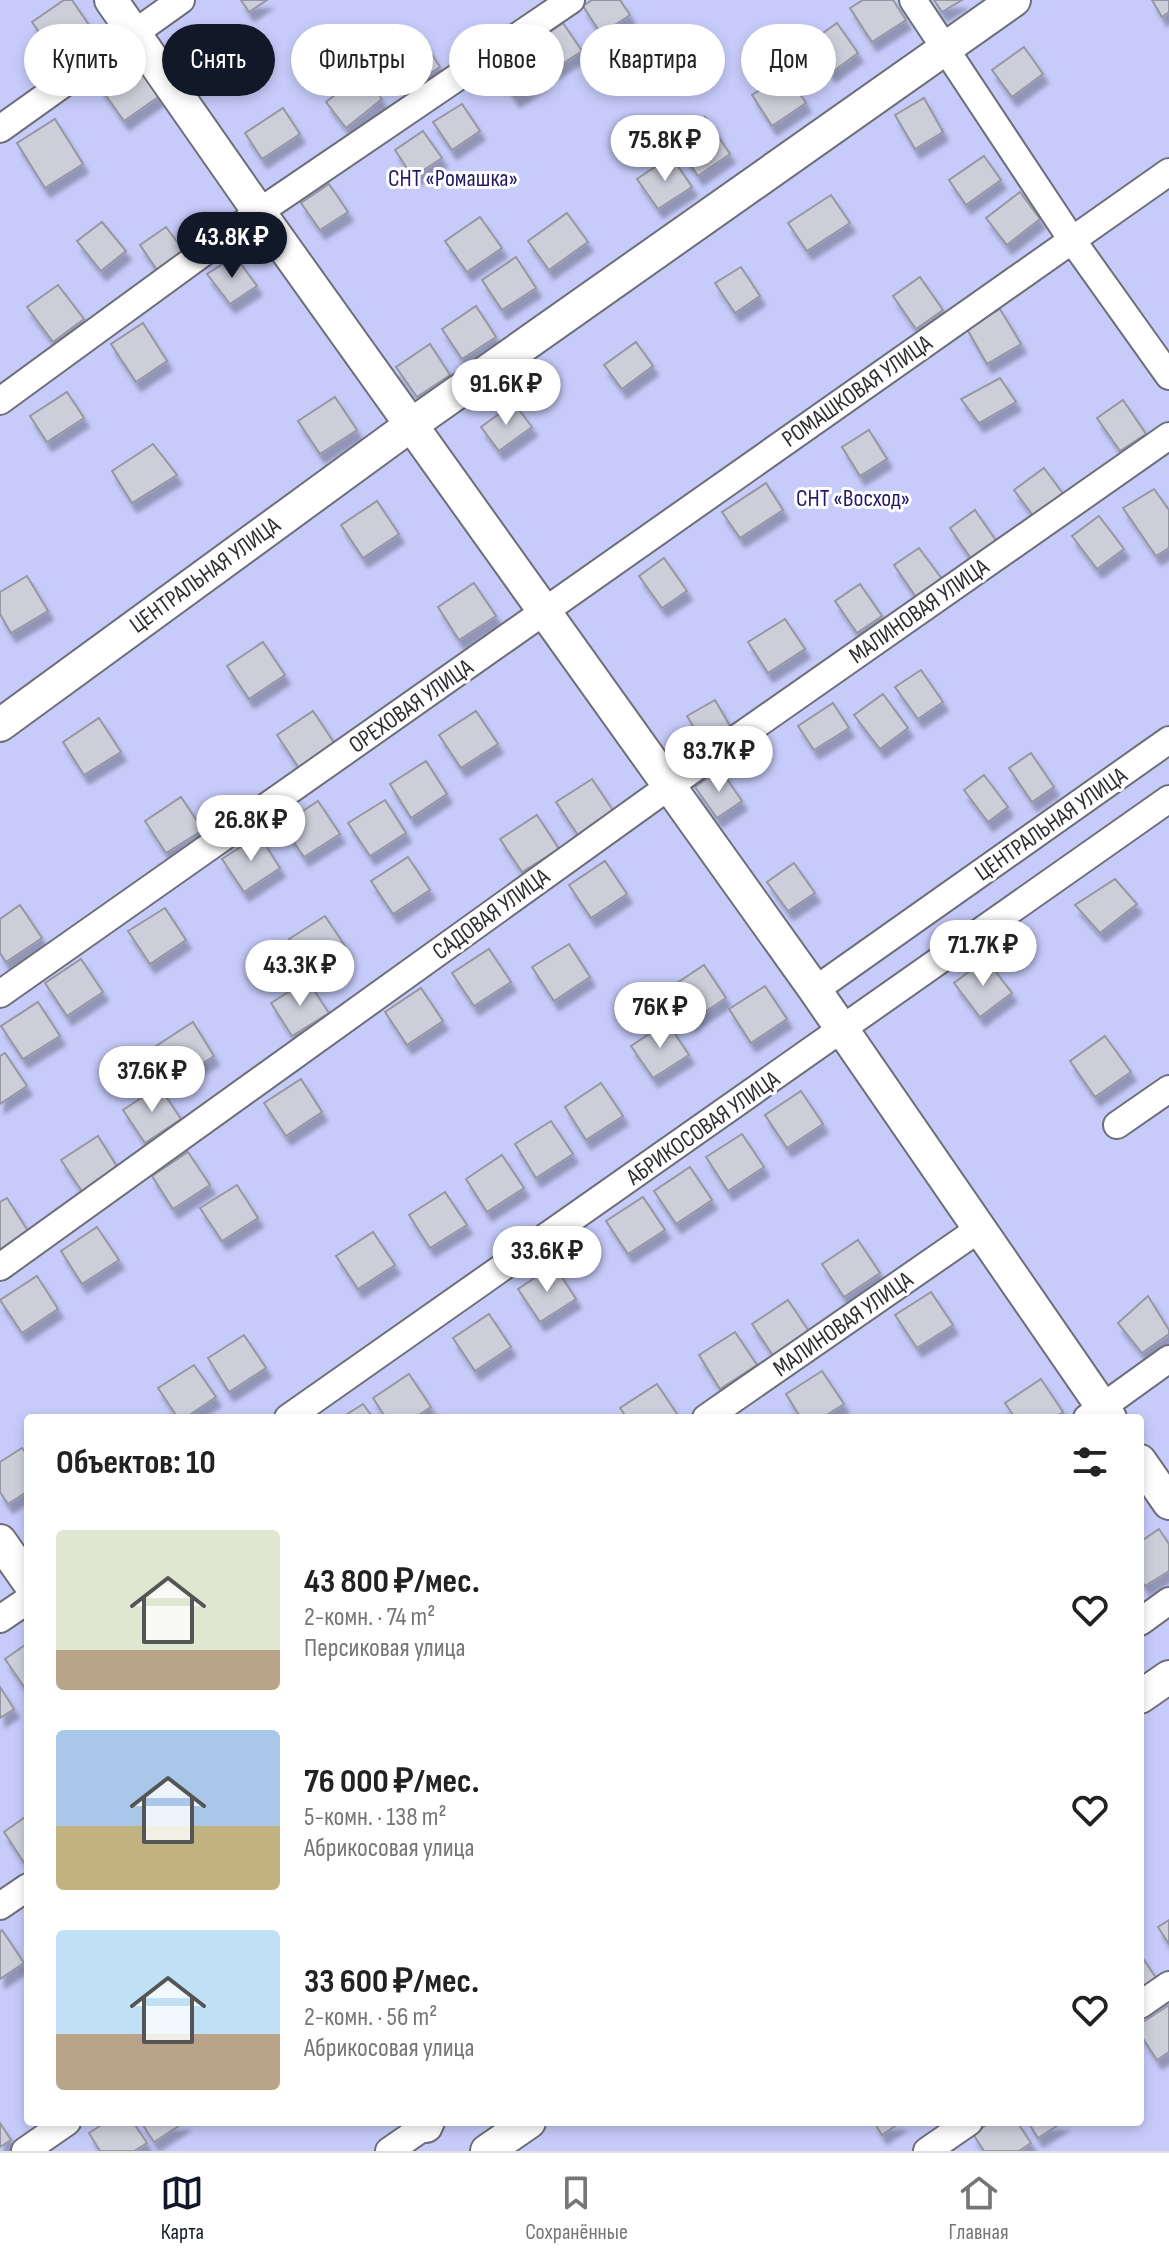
<!DOCTYPE html>
<html lang="ru">
<head>
<meta charset="utf-8">
<style>
	body { margin:0; font-family:"Sofia Sans Condensed",sans-serif; background:#f2f2f2; color:#222; height:100vh; display:flex; flex-direction:column; font-size:30px; white-space:nowrap }
	* { box-sizing:border-box; margin:0 }
	p { font-size:26px; color:#767676 }
	.icon { flex:none; width:44px; height:44px; fill:none; stroke:currentColor; stroke-width:2; stroke-linecap:round; stroke-linejoin:round }
	.map { position:relative; flex:1; overflow:hidden }
	.details { position:absolute; left:24px; top:1414px; width:1120px; height:712px; display:flex; flex-direction:column; background:#fff; border-radius:8px; box-shadow:0 4px 12px #0003 }
	.details>* { flex:none }
	.top-card { position:absolute; left:24px; top:24px; width:1122px; height:72px; display:flex; gap:16px }
	.price { position:absolute; translate:-50% -68px; padding:0 18px; border-radius:28px; background:#fff; color:#222; font-size:26px; line-height:52px; filter:drop-shadow(0 2px 4px #0008) }
	.price::after { content:''; position:absolute; left:50%; top:48px; width:24px; height:18px; margin-left:-12px; background:inherit; clip-path:polygon(0 0,100% 0,50% 100%) }
	.price.active { background:#111827; color:#fff }
	ul { padding:0; list-style:none }
	li { display:flex; align-items:center; gap:24px; height:200px; padding:0 32px }
	li span { display:grid; place-items:center; flex:none; width:224px; height:160px; border-radius:8px; color:#555 }
	li>.icon { margin-inline-start:auto }
	span .icon { width:96px; height:96px; fill:#fffc; stroke-width:1 }
	li b { font-size:34px }
	h2 { display:flex; justify-content:space-between; align-items:center; height:96px; padding:0 32px; font-size:34px }
	.pill { padding:0 28px; border-radius:36px; background:#fff; box-shadow:0 4px 12px #0003; font-size:28px; line-height:72px }
	.pill.active { background:#111827; color:#fff }
	.dock { display:flex; justify-content:space-around; align-items:center; height:112px; border-top:2px solid #e0e0e0; background:#fff; font-size:22px; color:#767676 }
	.dock a { display:grid; justify-items:center; gap:4px }
	.dock .active { color:#111827 }
	.map>svg:first-child { display:block }
	.green { fill:#c6cbfa; fill-rule:evenodd }
	.building { fill:#ccceda; stroke:#9697a3; stroke-width:2; filter:url(#shadow) }
	.lines { fill:none; stroke-linecap:round; stroke-linejoin:round }
	.minor-casing { stroke:#6d6e79; stroke-width:30 }
	.tertiary-casing { stroke:#6d6e79; stroke-width:36 }
	.minor { stroke:#fff; stroke-width:26 }
	.tertiary { stroke:#fff; stroke-width:32 }
	.labels { text-anchor:middle; dominant-baseline:central; stroke-width:6; stroke-linejoin:round; paint-order:stroke }
	.park-label { font-size:24px; fill:#231b68; stroke:#fff }
	.street-label { font-size:24px; fill:#2e2e33; stroke:#fff }
</style>
</head>
<body>
<div class="map">
<svg width="1169" height="2151" viewBox="0 0 1169 2151">
	<defs>
		<filter id="shadow"><feDropShadow dx="5" dy="9" stdDeviation="2" flood-color="#0004"/></filter>
	</defs>
	<rect width="100%" height="100%" fill="#eceefb"/>
	<path class="green" d="M0,0h1169v2151h-1169zM28,1418h1112v704h-1112z"/>
	<g class="building">
		<path d="M64,0h8l23,34 -37,25 -26,-37z"/>
		<path d="M241,0h26l-18,12z"/>
		<path d="M592,0h28l10,15 -29,19 -18,-28z"/>
		<path d="M863,0h30l13,20 -34,22 -22,-34z"/>
		<path d="M934,0h28l-20,12z"/>
		<path d="M1152,0h17v12l-7,5z"/>
		<path d="M563,23l19,28 -29,19 -18,-28z"/>
		<path d="M837,23l21,30 -27,20 -22,-30z"/>
		<path d="M420,36l20,31 -28,18 -20,-30z"/>
		<path d="M1024,47l19,27 -31,23 -20,-27z"/>
		<path d="M525,51l19,28 -29,19 -18,-28z"/>
		<path d="M135,58l26,37 -37,26 -26,-37z"/>
		<path d="M786,73l20,30 -34,23 -20,-31z"/>
		<path d="M362,74l20,25 -36,29 -20,-26z"/>
		<path d="M924,98l19,34 -28,17 -20,-34z"/>
		<path d="M462,104l18,27 -28,19 -19,-28z"/>
		<path d="M283,108l17,26 -38,25 -17,-26z"/>
		<path d="M705,117l25,37 -32,22 -25,-37z"/>
		<path d="M55,119l28,45 -38,24 -28,-45z"/>
		<path d="M423,131l19,27 -29,19 -18,-27z"/>
		<path d="M671,156l21,31 -34,22 -21,-30z"/>
		<path d="M984,156l17,24 -35,25 -17,-25z"/>
		<path d="M329,184l19,28 -28,18 -19,-27z"/>
		<path d="M1020,192l20,27 -33,26 -21,-27z"/>
		<path d="M831,195l19,28 -43,28 -19,-28z"/>
		<path d="M567,213l21,29 -39,28 -21,-29z"/>
		<path d="M480,217l22,31 -35,24 -22,-31z"/>
		<path d="M102,222l24,29 -25,20 -24,-30z"/>
		<path d="M166,227l18,24 -27,19 -17,-25z"/>
		<path d="M235,256l22,30 -27,18 -23,-30z"/>
		<path d="M516,257l20,31 -34,22 -20,-30z"/>
		<path d="M741,267l19,29 -25,17 -20,-30z"/>
		<path d="M920,277l23,33 -27,19 -23,-33z"/>
		<path d="M58,285l26,34 -31,23 -26,-35z"/>
		<path d="M476,306l20,31 -34,22 -20,-30z"/>
		<path d="M1000,309l21,35 -34,20 -20,-35z"/>
		<path d="M143,323l24,38 -31,21 -25,-38z"/>
		<path d="M636,342l17,24 -31,23 -18,-24z"/>
		<path d="M430,344l20,31 -33,22 -21,-30z"/>
		<path d="M1000,378l16,24 -37,21 -18,-24z"/>
		<path d="M67,392l17,26 -37,24 -17,-26z"/>
		<path d="M335,397l22,33 -37,24 -22,-33z"/>
		<path d="M1123,400l23,34 -26,17 -23,-33z"/>
		<path d="M514,403l18,24 -33,24 -18,-24z"/>
		<path d="M869,430l18,29 -27,17 -18,-29z"/>
		<path d="M153,444l24,31 -45,28 -20,-32z"/>
		<path d="M1044,468l20,27 -30,22 -20,-27z"/>
		<path d="M766,483l17,27 -43,28 -18,-26z"/>
		<path d="M1154,489l15,21v38l-13,8 -33,-48z"/>
		<path d="M377,501l22,33 -36,24 -22,-33z"/>
		<path d="M975,510l22,32 -25,18 -22,-32z"/>
		<path d="M1099,516l25,33 -27,20 -25,-33z"/>
		<path d="M919,548l23,31 -26,18 -22,-32z"/>
		<path d="M664,558l23,33 -25,17 -23,-32z"/>
		<path d="M27,576l21,35 -37,22 -11,-19v-22z"/>
		<path d="M474,583l22,33 -37,24 -21,-33z"/>
		<path d="M860,584l22,32 -25,17 -22,-32z"/>
		<path d="M785,619l20,30 -37,24 -20,-31z"/>
		<path d="M263,642l22,33 -36,24 -22,-33z"/>
		<path d="M921,670l22,32 -25,17 -23,-32z"/>
		<path d="M883,694l25,34 -28,21 -26,-34z"/>
		<path d="M715,700l16,28 -27,16 -17,-28z"/>
		<path d="M833,703l16,25 -35,22 -16,-24z"/>
		<path d="M313,711l22,33 -36,24 -22,-33z"/>
		<path d="M476,711l22,33 -37,24 -22,-33z"/>
		<path d="M99,718l22,34 -37,23 -21,-33z"/>
		<path d="M1031,753l23,34 -22,15 -23,-34z"/>
		<path d="M426,761l21,33 -36,24 -21,-34z"/>
		<path d="M720,769l22,32 -25,17 -22,-31z"/>
		<path d="M984,775l24,32 -20,15 -24,-32z"/>
		<path d="M592,779l22,33 -36,23 -22,-33z"/>
		<path d="M181,797l22,33 -37,23 -21,-32z"/>
		<path d="M385,800l21,33 -36,23 -22,-33z"/>
		<path d="M318,801l22,33 -36,23 -22,-32z"/>
		<path d="M537,815l22,34 -37,23 -22,-33z"/>
		<path d="M259,835l21,33 -36,24 -22,-33z"/>
		<path d="M408,857l22,33 -37,24 -22,-33z"/>
		<path d="M605,861l22,33 -36,24 -22,-33z"/>
		<path d="M794,863l21,30 -27,18 -21,-29z"/>
		<path d="M1115,879l22,25 -37,29 -25,-28z"/>
		<path d="M20,905l22,33 -36,24 -6,-9v-34z"/>
		<path d="M165,908l21,32 -36,24 -22,-33z"/>
		<path d="M325,916l22,33 -36,24 -22,-34z"/>
		<path d="M569,944l21,33 -36,24 -22,-34z"/>
		<path d="M489,949l22,33 -37,24 -22,-33z"/>
		<path d="M81,959l22,33 -36,24 -22,-33z"/>
		<path d="M986,959l26,34 -32,24 -26,-34z"/>
		<path d="M704,965l22,33 -36,24 -22,-33z"/>
		<path d="M307,980l22,33 -37,23 -21,-33z"/>
		<path d="M765,986l22,33 -36,24 -22,-34z"/>
		<path d="M421,988l22,33 -36,24 -22,-33z"/>
		<path d="M38,1002l22,34 -37,23 -22,-33z"/>
		<path d="M193,1022l21,34 -36,23 -22,-33z"/>
		<path d="M667,1022l22,33 -36,23 -22,-32z"/>
		<path d="M1105,1036l26,36 -36,25 -25,-36z"/>
		<path d="M5,1053l22,33 -27,18v-48z"/>
		<path d="M301,1079l21,33 -36,24 -22,-33z"/>
		<path d="M601,1083l22,33 -37,24 -21,-33z"/>
		<path d="M159,1086l22,33 -36,24 -22,-33z"/>
		<path d="M801,1091l22,33 -36,24 -22,-33z"/>
		<path d="M551,1121l22,33 -37,24 -21,-34z"/>
		<path d="M742,1134l22,33 -36,24 -22,-34z"/>
		<path d="M98,1136l21,34 -36,23 -22,-33z"/>
		<path d="M188,1152l22,33 -37,24 -21,-33z"/>
		<path d="M502,1155l22,33 -37,24 -21,-33z"/>
		<path d="M690,1167l22,33 -36,24 -22,-33z"/>
		<path d="M237,1185l21,33 -36,23 -22,-33z"/>
		<path d="M445,1192l22,33 -37,23 -21,-33z"/>
		<path d="M643,1197l22,33 -37,24 -22,-33z"/>
		<path d="M7,1198l21,33 -28,19v-48z"/>
		<path d="M97,1227l22,33 -37,24 -21,-33z"/>
		<path d="M373,1232l22,33 -37,24 -22,-33z"/>
		<path d="M858,1240l22,33 -36,24 -22,-33z"/>
		<path d="M554,1265l22,34 -36,23 -22,-33z"/>
		<path d="M37,1276l21,33 -36,24 -22,-33z"/>
		<path d="M931,1292l22,33 -36,23 -22,-33z"/>
		<path d="M1148,1296l21,34v4l-27,19 -24,-30z"/>
		<path d="M788,1300l22,33 -36,24 -22,-33z"/>
		<path d="M489,1314l22,33 -36,24 -22,-33z"/>
		<path d="M735,1332l22,33 -37,24 -21,-34z"/>
		<path d="M244,1335l22,33 -37,24 -21,-34z"/>
		<path d="M194,1365l22,32 -31,21h-7l-20,-30z"/>
		<path d="M822,1371l22,33 -22,14h-21l-15,-24z"/>
		<path d="M409,1374l22,33 -17,11h-28l-13,-20z"/>
		<path d="M1041,1379l22,33 -9,6h-39l-10,-15z"/>
		<path d="M657,1384l22,33 -52,1 -7,-10z"/>
		<path d="M363,1404l10,14h-32z"/>
		<path d="M22,1448l6,8v35l-20,13 -8,-12v-30z"/>
		<path d="M1159,1529l10,15v27l-24,15 -5,-7v-37z"/>
		<path d="M28,1643v48h-1l-22,-32z"/>
		<path d="M0,1687l14,22 -14,9z"/>
		<path d="M28,1815v48l-3,1 -21,-32z"/>
		<path d="M1169,1920v24l-11,-17z"/>
		<path d="M2,1930l22,33 -24,16v-47z"/>
		<path d="M1140,1954l18,27 -18,12z"/>
		<path d="M1169,2005v47l-12,8 -17,-26v-10z"/>
		<path d="M106,2122h27l14,21 -13,8h-34l-11,-18z"/>
		<path d="M141,2122h44l-31,20z"/>
		<path d="M874,2122h27l-19,13z"/>
		<path d="M991,2122h26l14,21 -12,8h-35l-11,-17z"/>
		<path d="M1028,2122h35l-25,16z"/>
		<path d="M0,2123l11,17 -11,7z"/>
	</g>
	<g class="lines">
		<g class="minor-casing">
			<g id="minor">
				<path d="M913,0l159,240 97,136"/>
				<path d="M0,129l181,-129"/>
				<path d="M0,401l259,-189 312,-212"/>
				<path d="M815,990l354,-250"/>
				<path d="M0,994l1169,-822"/>
				<path d="M1117,1125l52,-36"/>
				<path d="M0,1267l696,-500 473,-331"/>
				<path d="M288,1418l881,-619"/>
				<path d="M706,1418l273,-189"/>
				<path d="M1087,1418l82,-59"/>
				<path d="M0,1619l28,-19"/>
				<path d="M1140,1622l29,-21"/>
				<path d="M0,1906l28,-19"/>
				<path d="M1140,2005l29,-20"/>
				<path d="M25,2151l42,-29"/>
				<path d="M389,2151l42,-29"/>
				<path d="M927,2151l42,-29"/>
			</g>
		</g>
		<g class="tertiary-casing">
			<g id="tertiary">
				<path d="M111,0l148,212 556,778 295,428"/>
				<path d="M0,725l411,-300 603,-425"/>
				<path d="M1140,1461l29,42"/>
				<path d="M0,1541l28,40"/>
				<path d="M1140,1697l29,-20"/>
				<path d="M423,2122l3,4"/>
				<path d="M487,2151l42,-29"/>
			</g>
		</g>
		<use href="#minor" class="minor"/>
		<use href="#tertiary" class="tertiary"/>
	</g>
	<g class="labels">
		<g class="park-label">
			<text x="453" y="178">СНТ «Ромашка»</text>
			<text x="853" y="498">СНТ «Восход»</text>
		</g>
		<g class="street-label">
			<text transform="translate(857 391) rotate(-35)">РОМАШКОВАЯ УЛИЦА</text>
			<text transform="translate(205 575) rotate(-36)">ЦЕНТРАЛЬНАЯ УЛИЦА</text>
			<text transform="translate(919 611) rotate(-35)">МАЛИНОВАЯ УЛИЦА</text>
			<text transform="translate(411 706) rotate(-35)">ОРЕХОВАЯ УЛИЦА</text>
			<text transform="translate(1051 824) rotate(-35)">ЦЕНТРАЛЬНАЯ УЛИЦА</text>
			<text transform="translate(491 914) rotate(-36)">САДОВАЯ УЛИЦА</text>
			<text transform="translate(703 1128) rotate(-35)">АБРИКОСОВАЯ УЛИЦА</text>
			<text transform="translate(843 1324) rotate(-35)">МАЛИНОВАЯ УЛИЦА</text>
		</g>
	</g>
</svg>
<b class="price" style="left:665px;top:183px">75.8K ₽</b>
<b class="price active" style="left:232px;top:280px">43.8K ₽</b>
<b class="price" style="left:506px;top:427px">91.6K ₽</b>
<b class="price" style="left:719px;top:794px">83.7K ₽</b>
<b class="price" style="left:251px;top:863px">26.8K ₽</b>
<b class="price" style="left:983px;top:988px">71.7K ₽</b>
<b class="price" style="left:300px;top:1008px">43.3K ₽</b>
<b class="price" style="left:660px;top:1050px">76K ₽</b>
<b class="price" style="left:152px;top:1114px">37.6K ₽</b>
<b class="price" style="left:547px;top:1294px">33.6K ₽</b>
<div class="top-card">
<a class="pill">Купить</a>
<a class="pill active">Снять</a>
<a class="pill">Фильтры</a>
<a class="pill">Новое</a>
<a class="pill">Квартира</a>
<a class="pill">Дом</a>
</div>
<section class="details">
<h2>Объектов: 10<svg class="icon" aria-label="filters" viewBox="0 0 24 24"><path d="M4 7h16M4 17h16"/><circle cx="9" cy="7" r="2"/><circle cx="15" cy="17" r="2"/></svg></h2>
<ul>
<li><span style="background:linear-gradient(#dfe7d0 75%,#b9a48a 0)"><svg class="icon" aria-label="home" viewBox="0 0 24 24"><path d="M3 11l9-7 9 7M6 9v11h12V9"/></svg></span><div><b>43 800 ₽/мес.</b><p>2-комн. · 74 m²</p><p>Персиковая улица</p></div><svg class="icon" aria-label="heart" viewBox="0 0 24 24"><path d="M12 20l-8-8c-3-5 5-10 8-4 3-6 11-1 8 4z"/></svg></li>
<li><span style="background:linear-gradient(#a9c7e8 60%,#c2b280 0)"><svg class="icon" aria-label="home" viewBox="0 0 24 24"><path d="M3 11l9-7 9 7M6 9v11h12V9"/></svg></span><div><b>76 000 ₽/мес.</b><p>5-комн. · 138 m²</p><p>Абрикосовая улица</p></div><svg class="icon" aria-label="heart" viewBox="0 0 24 24"><path d="M12 20l-8-8c-3-5 5-10 8-4 3-6 11-1 8 4z"/></svg></li>
<li><span style="background:linear-gradient(#bfe0f5 65%,#b9a48a 0)"><svg class="icon" aria-label="home" viewBox="0 0 24 24"><path d="M3 11l9-7 9 7M6 9v11h12V9"/></svg></span><div><b>33 600 ₽/мес.</b><p>2-комн. · 56 m²</p><p>Абрикосовая улица</p></div><svg class="icon" aria-label="heart" viewBox="0 0 24 24"><path d="M12 20l-8-8c-3-5 5-10 8-4 3-6 11-1 8 4z"/></svg></li>
</ul>
</section>
</div>
<nav class="dock">
<a class="active"><svg class="icon" aria-label="map" viewBox="0 0 24 24"><path d="M3 6l6-2 6 2 6-2v14l-6 2-6-2-6 2zM9 4v14M15 6v14"/></svg>Карта</a>
<a><svg class="icon" aria-label="saved" viewBox="0 0 24 24"><path d="M7 4h10v16l-5-4-5 4z"/></svg>Сохранённые</a>
<a><svg class="icon" aria-label="home" viewBox="0 0 24 24"><path d="M3 11l9-7 9 7M6 9v11h12V9"/></svg>Главная</a>
</nav>
</body>
</html>
